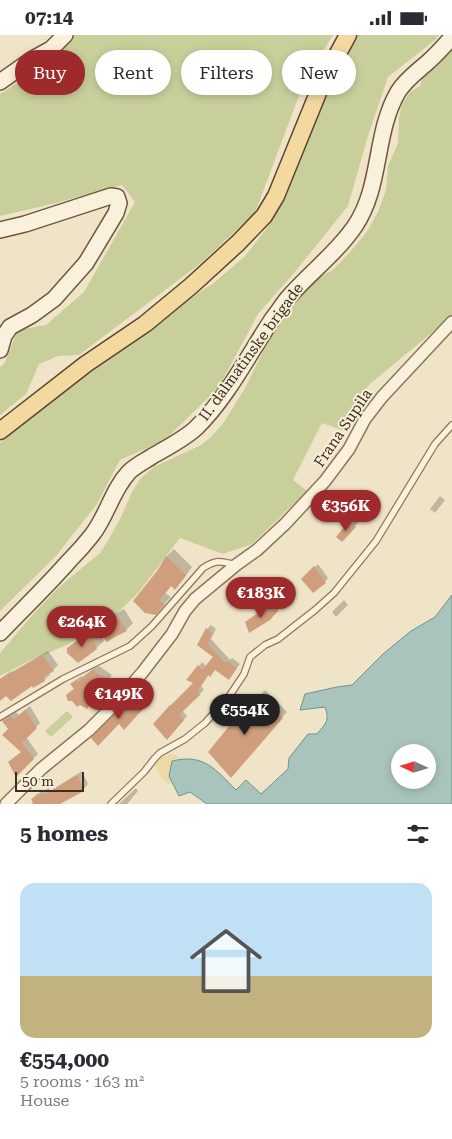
<!DOCTYPE html>
<html lang="en">
<head>
<meta charset="utf-8">
<style>
	body { margin:0; font-family:"Roboto Serif",serif; background:#f7f7f7; color:#2b2b33; height:100vh; display:flex; flex-direction:column; font-size:19px; white-space:nowrap }
	* { box-sizing:border-box; margin:0 }
	p { font-size:16px; color:#7c7c81 }
	.icon { flex:none; width:28px; height:28px; fill:none; stroke:currentColor; stroke-width:2; stroke-linecap:round; stroke-linejoin:round }
	.map { position:relative; height:769px; overflow:hidden }
	.drawer { display:flex; flex-direction:column; background:#fff; flex:1 }
	.drawer>* { flex:none }
	.banner { position:absolute; left:15px; top:15px; width:422px; height:45px; display:flex; gap:10px }
	.needle { width:32px; rotate:274deg }
	.controls { position:absolute; left:391px; top:709px; display:grid; gap:10px }
	.controls a { display:grid; place-items:center; width:45px; height:45px; border-radius:50%; background:#fff; box-shadow:0 2px 8px #0003; font-size:25px }
	.scale { position:absolute; left:15px; bottom:12px; width:69px; box-sizing:border-box; padding-left:5px; border:2px solid #3d2e20; border-top:0; font-size:14px; line-height:18px; white-space:nowrap; color:#3d2e20; -webkit-text-stroke:4px #f7eed8; paint-order:stroke }
	.price { position:absolute; translate:-50% -42px; padding:0 11px; border-radius:18px; background:#9e2a2b; color:#fff; font-size:16px; line-height:32px; filter:drop-shadow(0 1px 2px #0008) }
	.price::after { content:''; position:absolute; left:50%; top:30px; width:15px; height:11px; margin-left:-8px; background:inherit; clip-path:polygon(0 0,100% 0,50% 100%) }
	.price.on { background:#222; color:#fff }
	ul { padding:0; list-style:none }
	li { display:grid; align-content:center; gap:10px; height:265px; padding:0 20px }
	li span { display:grid; place-items:center; height:155px; border-radius:15px; color:#555 }
	li>.icon { margin-inline-start:auto }
	span .icon { width:90px; height:90px; fill:#fffc; stroke-width:1 }
	li b { font-size:21px }
	h2 { display:flex; justify-content:space-between; align-items:center; height:60px; padding:0 20px; font-size:21px }
	.pill { padding:0 18px; border-radius:22px; background:#fff; box-shadow:0 2px 8px #0003; font-size:18px; line-height:45px }
	.pill.on { background:#9e2a2b; color:#fff }
	.status { display:flex; justify-content:space-between; align-items:center; height:35px; padding:0 25px; background:#fff; direction:ltr }
	.status svg { height:14px; fill:currentColor }
	.map>svg:first-child { display:block }
	.green { fill:#c9cf9b }
	.sand { fill:#ecd9a5 }
	.water { fill:#a9c4bc; stroke:#6f938a; fill-rule:evenodd }
	.shadow { fill:#0003 }
	.building { fill:#cf9f7d }
	.lines { fill:none; stroke-linecap:round; stroke-linejoin:round }
	.lane-casing { stroke:#8d765c; stroke-width:8 }
	.street-casing { stroke:#8d765c; stroke-width:14 }
	.secondary-casing { stroke:#6f573f; stroke-width:18 }
	.primary-casing { stroke:#5b4430; stroke-width:19 }
	.lane { stroke:#faf1dc; stroke-width:5.5 }
	.street { stroke:#faf1dc; stroke-width:11 }
	.secondary { stroke:#faf1dc; stroke-width:15 }
	.primary { stroke:#f3d9a0; stroke-width:16 }
	.labels { text-anchor:middle; dominant-baseline:central; stroke-width:4; stroke-linejoin:round; paint-order:stroke }
	.street-label { font-size:15px; fill:#3d2e20; stroke:#f7eed8 }
</style>
</head>
<body>
<div class="status"><b>07:14</b><svg viewBox="0 0 49 12"><path d="M0 12V9h3v3zM5 12V6h3v6zM10 12V3h3v9zM15 12V0h3v12zM26 1h20v11H26zM47 4h2v5h-2z"/></svg></div>
<div class="map">
<svg width="452" height="769" viewBox="0 0 452 769">
	<rect width="100%" height="100%" fill="#f0e4c8"/>
	<g class="green">
		<path d="M74,0h259l-30,50 -48,128 -54,50 -122,92 -21,1 -19,8 -13,30 -26,21v-48l4,-3 14,-34 28,-5 38,-33 51,-90 -13,-17 -70,19 -52,12v-122l44,-28z"/>
		<path d="M358,0h81l-4,5 -47,37 -20,59 -20,70 -54,67 -36,41 -39,73 -54,53 -45,20 -23,44 -41,52 -56,55v-168l110,-90 105,-71 30,-26 28,-36 52,-126 22,-47z"/>
		<path d="M452,13v266l-12,12 -69,57 -15,17 -7,16 -4,15 -23,-8 -29,57 14,11 -55,53 -29,10 -43,-16 -42,55 -25,24 -46,28 -38,16 -29,15v-23l36,-42 23,-24 41,-34 9,-14 12,-22 11,-25 8,-13 14,-12 47,-22 10,-8 13,-15 21,-34 42,-85 22,-19 25,-15 16,-17 16,-19 12,-21 8,-22 2,-24 10,-23 1,-25 3,-14 8,-12 10,-6 3,-11 13,-7z"/>
		<path d="M67,676l6,6 -22,20 -6,-6z"/>
	</g>
	<path class="sand" d="M171,719l10,3 -10,4 -2,16 3,8 -9,-5 -8,-14 5,-8z"/>
	<path class="water" d="M452,560v209h-245l-17,-12 -11,4 -10,-20 3,-15c32,-8 44,9 64,29l10,-10 15,14 27,-25 1,-11 19,-24h9c9,-11 13,-13 8,-27l-25,3 5,-16 32,-7 15,-2 31,-31 28,-23 24,-14zM400,718h28v27h-28z"/>
	<g class="shadow">
		<path d="M440,461l5,4 -10,13 -5,-4z"/>
		<path d="M353,484l5,4 -16,17 8,-18z"/>
		<path d="M174,514l18,18 -10,14 -7,7 -3,-3 -7,8 6,4 -16,16 3,-41 9,-16z"/>
		<path d="M318,529l10,14 -3,4 -22,-3z"/>
		<path d="M344,565l4,5 -12,12 -4,-5z"/>
		<path d="M279,567l2,5 -12,12h-19l18,-13 1,3z"/>
		<path d="M124,574l9,14 -7,7 -25,4 3,7 -8,7h-28l8,-7 21,-16 1,2 5,-6z"/>
		<path d="M211,590l5,4 -5,10 19,21 2,-2 8,6 -11,14 -13,-9 -7,5 -8,12 3,4 -22,20 5,6 -20,22 28,-55 4,-17 3,-4 5,5 8,-11 -17,-11 9,-16z"/>
		<path d="M48,616l10,14 -5,5 -4,2 1,3 -6,5 -37,14 -7,5v-20l11,-8 1,1z"/>
		<path d="M99,631l13,9 -20,27 -25,-7 8,-7 -3,-4 5,-5 5,-3 2,2 7,-8z"/>
		<path d="M265,655l22,22 -51,59 4,-56z"/>
		<path d="M137,657l10,11 -18,20 -10,-1 -26,16z"/>
		<path d="M30,671l10,17 -14,14 12,17 -22,21 -7,-13 14,-11 -19,-30 4,-4 8,-5 3,3z"/>
		<path d="M82,736l6,13 -5,6 -25,14h-24l-2,-5 5,-5 12,-6 1,3z"/>
		<path d="M136,753l2,3 -11,13h-8z"/>
	</g>
	<g class="building">
		<path d="M349,486l7,6 -14,15 -6,-5z"/>
		<path d="M166,521l20,19 -11,15 -4,-4 -12,15 6,3 -9,11 -11,-2 -12,-12 24,-30z"/>
		<path d="M314,531l12,17 -13,10 -12,-14z"/>
		<path d="M276,570l2,6 -8,9 -21,13 -4,-11 19,-13 1,2z"/>
		<path d="M116,580l11,16 -12,6 -8,5 -12,-14z"/>
		<path d="M206,593l6,5 -4,11 17,19 2,-2 10,7 -8,12 -14,-10 -5,7 -2,-2 -10,16 2,4 -21,20 5,5 -17,20 -14,-16 17,-19h1l22,-22 -7,-3 12,-15 4,5 11,-13 -16,-12z"/>
		<path d="M90,596l7,18 -19,14 -11,-10v-5z"/>
		<path d="M42,620l12,16 -10,5 1,5 -12,7 -1,-2 -21,15 -5,-5 -6,5v-22z"/>
		<path d="M93,635l15,11 -21,28 -7,-4 -3,2 -5,-6h-4l-2,-6 8,-6 -4,-5 6,-4 2,2 7,-7z"/>
		<path d="M258,660l25,23 -52,60 -23,-26 31,-38z"/>
		<path d="M132,661l11,13 -19,21 -5,-6 -21,22 -7,-8z"/>
		<path d="M25,675l12,18 -15,15 12,16 -18,18 -8,-15 13,-10 -19,-17 6,-6 -6,-8 8,-5 4,3z"/>
		<path d="M77,740l7,16 -24,13h-29l2,-1 -2,-4 13,-7 1,3z"/>
	</g>
	<g class="lines">
		<g class="lane-casing">
			<g id="lane">
				<path d="M0,682l63,-38 67,-33 22,-20 51,-58c14,-9 17,-7 33,-3"/>
				<path d="M111,769l33,-32 11,-14 5,-5 25,-14 20,-16 25,-28 14,-21 6,-17 15,-12 13,-6 37,-29 19,-17 42,-52 59,-97 17,-19"/>
			</g>
		</g>
		<g class="street-casing">
			<path id="street" d="M6,769l35,-35 48,-39 24,-24 29,-33 30,-39 13,-23 10,-12 41,-34 21,-15 28,-26 40,-43 24,-32 16,-30 17,-22 70,-75"/>
		</g>
		<g class="secondary-casing">
			<g id="secondary">
				<path d="M0,47l31,-22 20,-11 14,-14"/>
				<path d="M0,195l25,-6 86,-28 6,1 2,6 -3,10 -30,50 -32,36 -22,16 -22,12 -6,9 -4,14"/>
				<path d="M0,598c23,-24 47,-47 69,-72 8,-8 16,-17 23,-26 15,-19 20,-45 37,-63 6,-6 14,-10 22,-15 15,-9 32,-17 45,-29 31,-30 53,-74 77,-110 5,-6 9,-13 14,-19 21,-25 49,-45 68,-73 27,-40 19,-93 43,-134 7,-12 20,-21 30,-30 9,-8 16,-16 24,-25"/>
			</g>
		</g>
		<g class="primary-casing">
			<path id="primary" d="M0,396l86,-67 59,-40 46,-38 47,-43 26,-27 12,-20 46,-113 26,-48"/>
		</g>
		<use href="#lane" class="lane"/>
		<use href="#street" class="street"/>
		<use href="#secondary" class="secondary"/>
		<use href="#primary" class="primary"/>
	</g>
	<g class="labels">
		<g class="street-label">
			<text transform="translate(251 317) rotate(-54)">II. dalmatinske brigade</text>
			<text transform="translate(343 393) rotate(-56)">Frana Supila</text>
		</g>
	</g>
</svg>
<div class="controls">
<a><svg class="needle" viewBox="-14 -14 28 28"><path d="M0-13l5 13h-10z" fill="#e53935"/><path d="M0 13l5-13h-10z" fill="#7c7c81"/></svg></a>
</div>
<div class="scale">50 m</div>
<b class="price" style="left:346px;top:497px">€356K</b>
<b class="price" style="left:261px;top:584px">€183K</b>
<b class="price" style="left:82px;top:613px">€264K</b>
<b class="price" style="left:119px;top:685px">€149K</b>
<b class="price on" style="left:245px;top:701px">€554K</b>
<div class="banner">
<a class="pill on">Buy</a>
<a class="pill">Rent</a>
<a class="pill">Filters</a>
<a class="pill">New</a>
</div>
</div>
<section class="drawer">
<h2>5 homes<svg class="icon" aria-label="filters" viewBox="0 0 24 24"><path d="M4 7h16M4 17h16"/><circle cx="9" cy="7" r="2"/><circle cx="15" cy="17" r="2"/></svg></h2>
<ul>
<li><span style="background:linear-gradient(#bfe0f5 60%,#c2b280 0)"><svg class="icon" aria-label="home" viewBox="0 0 24 24"><path d="M3 11l9-7 9 7M6 9v11h12V9"/></svg></span><div><b>€554,000</b><p>5 rooms · 163 m²</p><p>House</p></div></li>
</ul>
</section>
</body>
</html>
